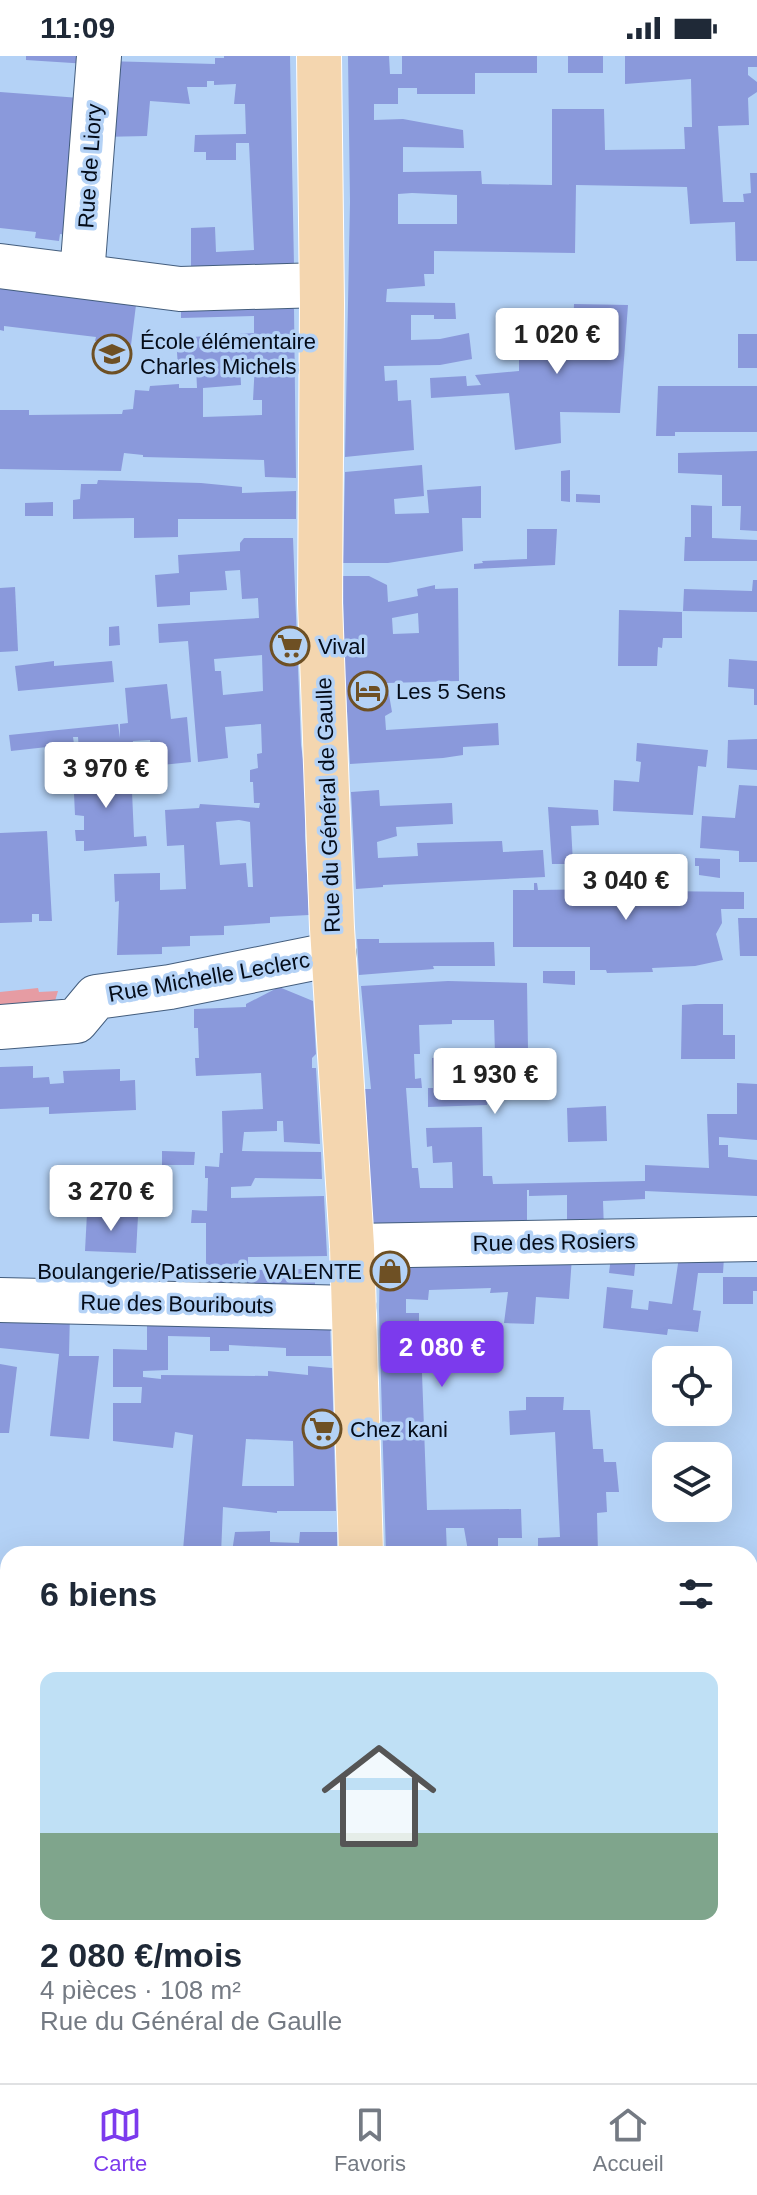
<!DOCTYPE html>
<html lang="fr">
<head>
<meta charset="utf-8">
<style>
	body { margin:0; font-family:Helvetica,sans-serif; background:#f6f6f7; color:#1f2937; height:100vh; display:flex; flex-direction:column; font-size:30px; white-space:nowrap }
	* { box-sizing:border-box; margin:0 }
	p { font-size:26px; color:#747a83 }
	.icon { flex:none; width:44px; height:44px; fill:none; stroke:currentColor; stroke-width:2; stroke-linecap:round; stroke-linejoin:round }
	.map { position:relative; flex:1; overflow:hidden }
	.drawer { position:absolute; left:0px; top:1490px; width:758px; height:538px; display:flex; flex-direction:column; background:#fff; border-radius:24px 24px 0 0; box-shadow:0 8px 32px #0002 }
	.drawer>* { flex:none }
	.fabs { position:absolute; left:652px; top:1290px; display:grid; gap:16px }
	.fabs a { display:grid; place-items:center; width:80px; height:80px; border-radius:16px; background:#fff; box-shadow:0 8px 32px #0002; font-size:40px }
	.price { position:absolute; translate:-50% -68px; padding:0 18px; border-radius:8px; background:#fff; color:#222; font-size:26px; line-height:52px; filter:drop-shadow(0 2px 4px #0008) }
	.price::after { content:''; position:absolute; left:50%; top:48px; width:24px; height:18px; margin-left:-12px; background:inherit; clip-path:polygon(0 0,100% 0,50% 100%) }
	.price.selected { background:#7c3aed; color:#fff }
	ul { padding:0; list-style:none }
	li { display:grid; align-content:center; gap:16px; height:424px; padding:0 40px }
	li span { display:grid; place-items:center; height:248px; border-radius:16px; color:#555 }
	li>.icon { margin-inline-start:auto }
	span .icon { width:144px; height:144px; fill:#fffc; stroke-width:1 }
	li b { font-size:34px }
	h2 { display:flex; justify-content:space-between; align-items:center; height:96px; padding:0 40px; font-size:34px }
	.status { display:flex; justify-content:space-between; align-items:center; height:56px; padding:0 40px; background:#fff; direction:ltr }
	.status svg { height:22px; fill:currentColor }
	.menu { display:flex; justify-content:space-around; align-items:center; height:112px; border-top:2px solid #e0e1e3; background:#fff; font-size:22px; color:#747a83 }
	.menu a { display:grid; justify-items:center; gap:4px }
	.menu .selected { color:#7c3aed }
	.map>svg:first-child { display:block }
	.green { fill:#e69ca3 }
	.building { fill:#8a99db; fill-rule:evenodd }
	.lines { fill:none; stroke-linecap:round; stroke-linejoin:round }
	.minor-casing { stroke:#435d7d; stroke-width:46 }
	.major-casing { stroke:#fff; stroke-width:46 }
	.minor { stroke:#fff; stroke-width:44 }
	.major { stroke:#f4d6af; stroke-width:44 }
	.labels { text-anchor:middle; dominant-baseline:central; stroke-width:7; stroke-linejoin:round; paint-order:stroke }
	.street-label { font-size:22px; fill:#040c19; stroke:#b4d2f6 }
	.poi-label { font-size:22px; fill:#040c19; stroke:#b4d2f6; text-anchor:start }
</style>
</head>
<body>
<div class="status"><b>11:09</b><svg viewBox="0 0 49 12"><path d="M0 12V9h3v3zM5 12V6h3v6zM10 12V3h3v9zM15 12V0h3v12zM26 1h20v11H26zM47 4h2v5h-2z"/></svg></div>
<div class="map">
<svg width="757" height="2027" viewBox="0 0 757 2027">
	<rect width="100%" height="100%" fill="#b4d2f6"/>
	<path class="green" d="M38,932l1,4 19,-1 -3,10 -55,16v-25z"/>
	<g class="building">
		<path d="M26,0h62v8l-62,-4z"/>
		<path d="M224,0h66l4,210 -103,13v-51l24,-1 1,25 38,-2 -5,-107h-13v17h-30v-8h-12l1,-17 51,-1 -1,-30h-11l2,-20 -22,1v-4h-7v6h-20l3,17 -40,-3 -3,35 -47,1 5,-76 110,3v-6h9z"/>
		<path d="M348,0h41l1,18h12v-18h135v17h-62v21h-58v-6h-19v16h-24v16l29,-1 60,11 1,18 -61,-1v25l78,-1 1,13 70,1v-76h52l1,41 80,-1 -1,-22h8l-1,-48 -66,5v-28h132v11h-9v8l9,7v10l-9,6 1,27 -31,1 5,76h21l-1,-8 8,-1 -1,-20h7v88h-21l-1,-39 -45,2 -3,-37 -111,-2 -1,68 -141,-2v23h-10l1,12 -38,3 -1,13 69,1 1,16h-22v-4h-23v25l29,-1 29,-6 3,26 -32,6 -56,1 1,15 12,-1 1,21 13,-1 3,50 -69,7 5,-255zM412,137l45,2v29h-59v-30z"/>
		<rect x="568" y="0" width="35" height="17"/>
		<path d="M0,36l80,6 -6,138 -14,-2 -1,7 -24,-3 1,-6 -36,-4z"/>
		<path d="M0,225l137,16 -6,48 -36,-4 1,-4 -92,-11v5l-4,-1z"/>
		<path d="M285,245l9,8 2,169 -31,-1 -1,-17 -121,-3v-2l-19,-2 -3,18 -121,-2v-59h29v5l93,-1 1,-4 10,-1 2,-19 14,1 1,-5 29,-2v4h18l-1,-22 -18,1 -2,-29 78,-5v-17l-73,2v-15zM255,307l-2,37h9v15l-59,2v-29l38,-3 -1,-21z"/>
		<path d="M574,248l54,1 -8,108 -60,-1 1,31 -46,7 -6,-57 -78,5 -1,-20 36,-2 1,10 14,-1 -6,-10 44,-4v-42l30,-1 1,26h22z"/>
		<rect x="738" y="278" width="19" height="34"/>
		<path d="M658,330h99v46h-82v4h-19z"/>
		<path d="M757,395v80l-17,-1 1,-24h-19v-31l-44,-2v-20z"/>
		<path d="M422,409l2,31 -30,3 1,15 34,-1 -2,-23 54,-4v32h-19l1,33 -75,12h-45l2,-91z"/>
		<path d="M570,414v32l-9,-1v-30z"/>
		<path d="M98,424l103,3 41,4v6l54,-2v28h-118v18l-44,1v-20l-61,1v-19l7,-1 1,-15h16z"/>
		<path d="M576,438l24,1v8l-24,-1z"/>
		<path d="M53,446v14h-28v-13z"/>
		<path d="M691,449l21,1v32l45,2v21h-73l1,-24h6z"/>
		<path d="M527,473h30l-2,36 -81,4v-5l9,-1 -1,-2 45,-2z"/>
		<path d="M244,482h49l8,207 5,35 -1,56 4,79 -39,2v6l-46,3v9l-34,1v10l-28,1v7l-45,1 2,-54 -4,1 -1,-28 46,-1v17l26,-1 -2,-44 -17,1 -2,-36 34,-2 1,-4 59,4 1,-5h-6l-1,-21h-3v-12l8,-2 -1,-14 5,-1 -1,-29 -36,3 3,31 -30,4 -10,-121 -29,2 -1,-19 101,-6 -1,-20 -16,1 -2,-29 -15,1 2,19 -37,2v13l-33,2 -2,-32 24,-2 -1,-18 62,-4v-8zM262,599l1,36 -40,4 -2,-24h-6l-1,-12zM239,764l11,2 3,65h-5l-2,-24 -26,2 -4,-43z"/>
		<path d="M343,520h26l18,9 1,17 30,-6 -1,-7 18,-4v4l23,-1 1,93 -72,2 5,29 -7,4 1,14 112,-7 1,22 -36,2v8l-20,3 -93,6 -6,-106zM418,557l1,20 -26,1 -1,-16z"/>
		<path d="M753,524h4v32l-74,-1 1,-22 68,2z"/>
		<path d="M15,531l3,64 -18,1v-64z"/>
		<path d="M619,554l63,2v26h-19l-1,10 -4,-1 -1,19h-39z"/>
		<path d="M119,570l1,19 -11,1v-19z"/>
		<path d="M729,603l28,2v44h-3v-16l-26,-2z"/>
		<path d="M54,605v5l58,-5 2,21 -96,9 -3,-25z"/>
		<path d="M167,628l4,35 16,-2 4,45 -39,4 -2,-26 -17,1 -1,7 -12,-1v5l-12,11 -28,1 -2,-27h-5l1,7 -63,7 -2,-16 109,-11 2,14v-14l8,-1 -3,-35z"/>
		<path d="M757,683v31l-30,-2 1,-28z"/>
		<path d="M637,687l71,7 -2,17 -8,-1 -5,49 -80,-4 1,-31 25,2 2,-20 -5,-1z"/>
		<path d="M131,713l3,68 12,-1 1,10 -63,5v-10h-8l-1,-11h9v-14l-9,-1 -2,-43z"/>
		<path d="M739,729l18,1v76h-18v-11l-39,-3 2,-32 33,2z"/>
		<path d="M379,734l1,16 72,-3 1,21 -57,3 1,9 -20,6 1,16 40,-2 -1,-13 85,-2 1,11 40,-2 2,27 -162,8v2l-27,2 -5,-97z"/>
		<path d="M548,751l50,3 1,15 -28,1 2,38h-21z"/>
		<path d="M47,775l5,90h-13v-7h-7v8l-32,1v-90z"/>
		<path d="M695,802l25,1v19l-21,-3v-9h-4z"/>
		<path d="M607,807h45v25h5v3l87,1v17h-23l1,14 -6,11 7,26 -28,6 -43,2 1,4 -46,1 -1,-3h-16v-23h-77v-57h21v-7h3l1,7 69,-1z"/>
		<path d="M738,862h19v38h-17z"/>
		<path d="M357,883h22v4l115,-1 1,24h-62l1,3 -75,6z"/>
		<path d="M543,915h32v14l-32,-2z"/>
		<path d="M448,925l79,2 1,67 21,-1v36l-62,2v18l-59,2v-19h5l-1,-30 63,-4 -1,-34h-42v4l-33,1 1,29h-6l1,25 6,-1 1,10h-16l6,80h6l2,20h33l-1,-26 -19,1 -1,-17 -5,1 -1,-19 56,-1 1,49h9l1,8 152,-3v-16l64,3 -2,-54h30v-31l20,1v56l-38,-3v8h9v12l29,3v36l-112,-5v8l-42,2 1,30 -37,1v-37l-38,1v-6h-2v36l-155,-1 -7,-136h6l-10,-103z"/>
		<path d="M279,931l34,14 3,53 -4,4v10h4l4,76 -36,-2 -1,-21h-6v10l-33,1 -2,19 79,1 1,27 -67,-1 -4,8 -20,1v11l93,-2 3,60 -79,1v13l54,-1v10l13,1v7l-68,-2v-8h-10l-1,21 -30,-11v-64h-15l1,-13 15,1 1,-33h-3v-12l14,1 1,-14h3l-1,-42 41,-2 -2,-36 -65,3 -1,-18h4l-1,-30h-4v-19l52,-2v-3z"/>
		<path d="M695,948h28v31h12v24h-54l1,-54z"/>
		<path d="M33,1010v12l16,-1 1,7 14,-1 -1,-12 57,-2v12l15,-1 1,30 -87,4v-7l-49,2v-42z"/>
		<path d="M606,1050l1,35 -39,1 -1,-34z"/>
		<path d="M162,1095l33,1 -1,13h-32z"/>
		<path d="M87,1157l51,3 -2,37 -51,-2z"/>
		<path d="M572,1201l-3,42 -33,-2 -2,27 -30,-1 4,-31 -18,1 1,-5 -62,2 -1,10 -22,-1v14h13v29l43,2v25l-40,4 5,137 94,-1 1,29h-24v13h-30l-4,-23h-18l1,26h-61l-7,-243 1,-51z"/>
		<path d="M611,1201h25l-2,19 -25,-3z"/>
		<path d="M679,1201h45l-1,16h-25l-5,37 8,1 -3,21 -30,-3 -1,6 -64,-7 4,-41 26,3 -2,18 17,2 1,-9 23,3z"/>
		<path d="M723,1221h34v14h-4v13h-30z"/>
		<path d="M0,1255l70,1 -1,44h30l-10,83 -39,-3 9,-82 -59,-6z"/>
		<path d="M147,1259l183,9 1,32h-45v-8l-57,-3v6h-19v-14l-42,-1v34l-25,1v6l18,2v-4l107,1v-5l40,4v-9l24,2 4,143h-59v2l-54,-6 -2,47h-43v-5l5,1 10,-115 -18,-3 -2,16 -60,-7v-38h28l1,-16h-29v-38l34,1zM246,1383l47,2 1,45h-52z"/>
		<path d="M0,1308l17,3 -8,66h-9z"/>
		<path d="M526,1341h38l-1,13h27l3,39h10l1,13h12l3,30h-13l1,20 -10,1 1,41h-60v-16l22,-1 -5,-105 -45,3 -1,-24 17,-1z"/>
		<path d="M270,1475v11l29,1 1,-11h37v22l-105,-2 3,-20z"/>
		<path d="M0,1767l8,1v24h-8z"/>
		<path d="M8,1821v67l-8,1v-67z"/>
		<path d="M8,1975v24l-8,1v-24z"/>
		<rect x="282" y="2020" width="43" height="7"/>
		<path d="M423,2020h150l-4,7h-146z"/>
	</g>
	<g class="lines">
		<g class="minor-casing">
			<g id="minor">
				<path d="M0,210l180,23 141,-4"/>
				<path d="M82,219l17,-219"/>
				<path d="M0,971l76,-6 20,-24 74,-10 164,-33"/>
				<path d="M352,1190l405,-7"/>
				<path d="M0,1244l354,8"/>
				<path d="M750,1736l7,1"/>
				<path d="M0,1739l8,1"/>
				<path d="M246,2020l3,7"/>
			</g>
		</g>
		<g class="major-casing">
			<g id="major">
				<path d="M319,0l3,247 -2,300 12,325 20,318 9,308"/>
				<path d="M750,1831l7,-9"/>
				<path d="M364,2027v-7"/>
				<path d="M611,2027l5,-7"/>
			</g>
		</g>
		<use href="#minor" class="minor"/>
		<use href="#major" class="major"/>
	</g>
	<defs>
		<g id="school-ring" transform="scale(2)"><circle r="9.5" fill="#b4d2f6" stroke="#6e5024" stroke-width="1.5"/><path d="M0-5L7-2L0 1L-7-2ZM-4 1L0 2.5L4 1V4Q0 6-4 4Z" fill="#6e5024"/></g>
		<g id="supermarket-ring" transform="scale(2)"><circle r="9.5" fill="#b4d2f6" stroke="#6e5024" stroke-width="1.5"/><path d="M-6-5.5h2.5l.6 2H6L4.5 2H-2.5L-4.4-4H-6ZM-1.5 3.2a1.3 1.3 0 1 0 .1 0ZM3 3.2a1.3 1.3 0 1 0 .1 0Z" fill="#6e5024"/></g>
		<g id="hotel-ring" transform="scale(2)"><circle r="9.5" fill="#b4d2f6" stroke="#6e5024" stroke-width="1.5"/><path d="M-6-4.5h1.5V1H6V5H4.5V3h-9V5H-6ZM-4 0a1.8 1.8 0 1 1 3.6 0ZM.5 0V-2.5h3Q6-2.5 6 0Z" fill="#6e5024"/></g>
		<g id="shop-ring" transform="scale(2)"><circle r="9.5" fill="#b4d2f6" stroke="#6e5024" stroke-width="1.5"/><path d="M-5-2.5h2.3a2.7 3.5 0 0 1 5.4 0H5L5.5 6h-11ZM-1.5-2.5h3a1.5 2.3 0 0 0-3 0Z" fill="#6e5024"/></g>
	</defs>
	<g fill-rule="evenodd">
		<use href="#school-ring" x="112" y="298"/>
		<use href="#supermarket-ring" x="290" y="590"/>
		<use href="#hotel-ring" x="368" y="635"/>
		<use href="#shop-ring" x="390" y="1215"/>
		<use href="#supermarket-ring" x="322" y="1373"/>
	</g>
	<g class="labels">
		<g class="street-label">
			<text transform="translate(90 110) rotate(-86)">Rue de Liory</text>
			<text transform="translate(328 749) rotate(-92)">Rue du Général de Gaulle</text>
			<text transform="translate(209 921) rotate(-10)">Rue Michelle Leclerc</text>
			<text transform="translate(554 1186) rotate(-1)">Rue des Rosiers</text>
			<text transform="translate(177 1248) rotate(1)">Rue des Bouribouts</text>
		</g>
		<g class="poi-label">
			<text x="140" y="285">École élémentaire<tspan x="140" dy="25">Charles Michels</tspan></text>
			<text x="318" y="590">Vival</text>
			<text x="396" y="635">Les 5 Sens</text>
			<text x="362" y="1215" text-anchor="end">Boulangerie/Patisserie VALENTE</text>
			<text x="350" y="1373">Chez kani</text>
		</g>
	</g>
</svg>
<div class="fabs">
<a><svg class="icon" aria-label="locate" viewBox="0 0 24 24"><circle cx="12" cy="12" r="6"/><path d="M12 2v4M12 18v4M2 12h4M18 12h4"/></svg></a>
<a><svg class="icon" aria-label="layers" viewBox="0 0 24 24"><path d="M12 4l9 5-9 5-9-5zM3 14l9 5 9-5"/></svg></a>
</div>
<b class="price" style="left:557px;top:320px">1 020 €</b>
<b class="price" style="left:106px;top:754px">3 970 €</b>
<b class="price" style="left:626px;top:866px">3 040 €</b>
<b class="price" style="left:495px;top:1060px">1 930 €</b>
<b class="price" style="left:111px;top:1177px">3 270 €</b>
<b class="price selected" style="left:442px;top:1333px">2 080 €</b>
<section class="drawer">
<h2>6 biens<svg class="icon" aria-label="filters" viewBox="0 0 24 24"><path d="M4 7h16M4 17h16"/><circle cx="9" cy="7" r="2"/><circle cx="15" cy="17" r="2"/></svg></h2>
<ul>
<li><span style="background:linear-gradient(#bfe0f5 65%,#7fa58c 0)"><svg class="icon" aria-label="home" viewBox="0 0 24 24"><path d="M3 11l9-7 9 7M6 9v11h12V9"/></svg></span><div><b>2 080 €/mois</b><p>4 pièces · 108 m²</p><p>Rue du Général de Gaulle</p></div></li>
</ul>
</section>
</div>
<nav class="menu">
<a class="selected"><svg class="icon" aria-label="map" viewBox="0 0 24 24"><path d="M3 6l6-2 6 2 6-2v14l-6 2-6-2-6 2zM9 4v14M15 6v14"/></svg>Carte</a>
<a><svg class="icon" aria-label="saved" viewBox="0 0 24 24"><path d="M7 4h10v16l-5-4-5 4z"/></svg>Favoris</a>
<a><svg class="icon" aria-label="home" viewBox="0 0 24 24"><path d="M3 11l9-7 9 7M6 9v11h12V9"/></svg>Accueil</a>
</nav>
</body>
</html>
